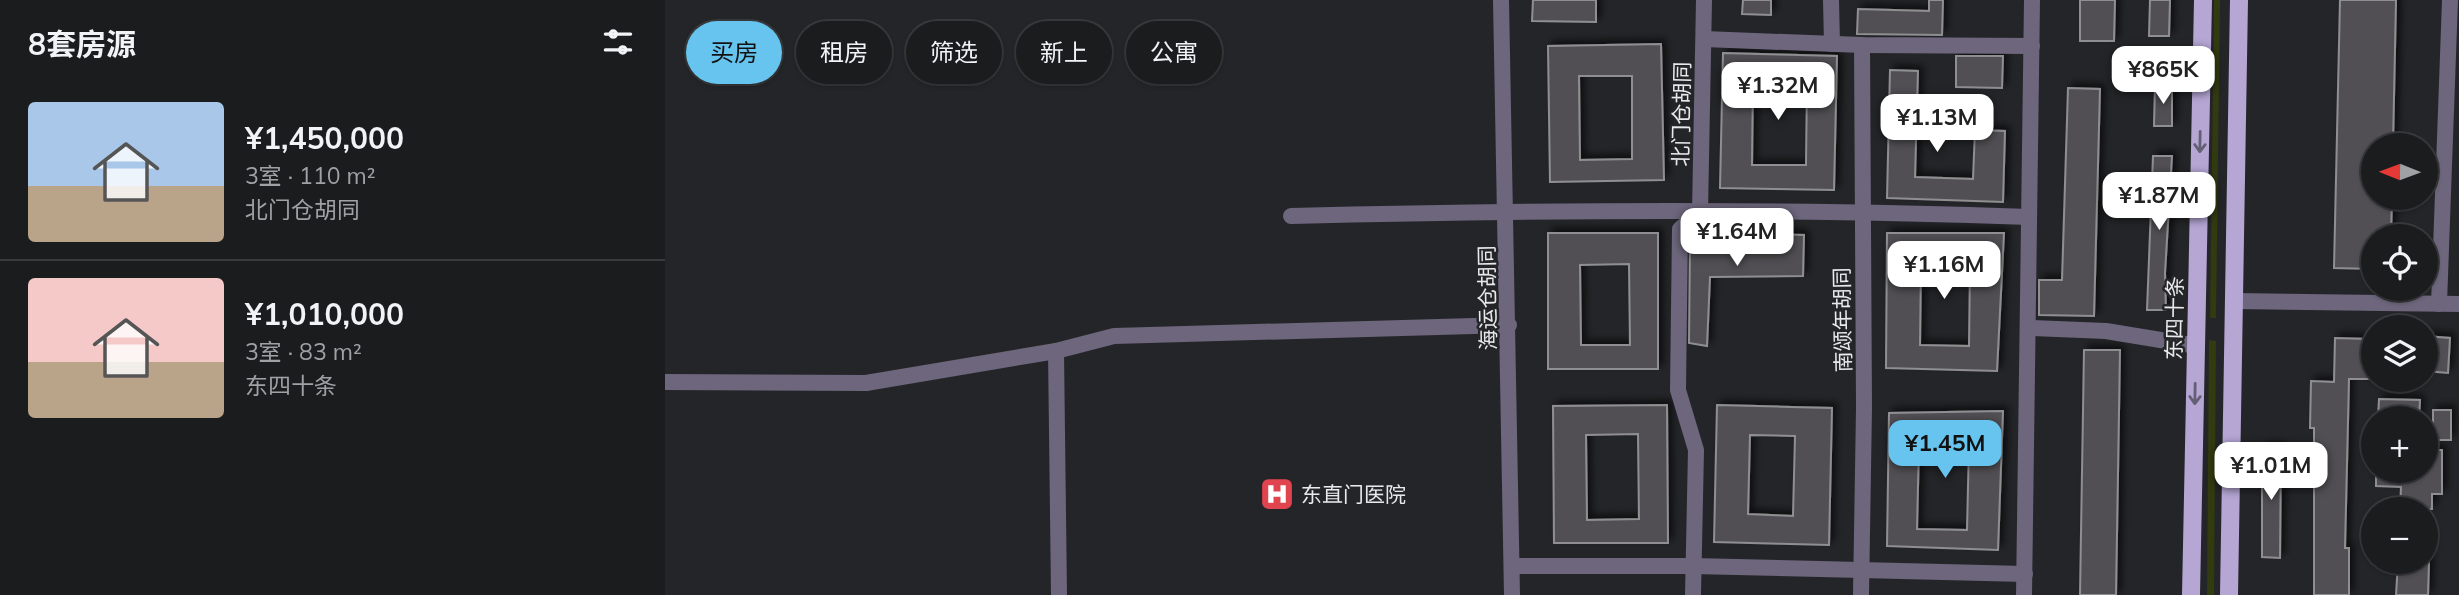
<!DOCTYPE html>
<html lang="zh">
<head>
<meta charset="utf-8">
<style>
	body { margin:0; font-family:Mulish,"Noto Sans SC",sans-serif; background:#28292b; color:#f1f3f6; height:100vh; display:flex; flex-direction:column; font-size:26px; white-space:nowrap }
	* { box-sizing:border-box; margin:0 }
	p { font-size:23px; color:#a0a1a4 }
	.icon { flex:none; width:38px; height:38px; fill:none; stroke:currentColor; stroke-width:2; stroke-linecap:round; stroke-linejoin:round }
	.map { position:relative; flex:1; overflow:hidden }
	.details { display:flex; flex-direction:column; background:#1b1c1e; width:665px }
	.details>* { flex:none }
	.top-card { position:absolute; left:21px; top:21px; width:665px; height:63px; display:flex; gap:14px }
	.needle { width:46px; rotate:271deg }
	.fabs { position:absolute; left:1696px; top:133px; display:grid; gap:14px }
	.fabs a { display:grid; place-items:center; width:77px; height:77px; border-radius:50%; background:#1b1c1e; box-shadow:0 2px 5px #0004,0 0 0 2px #393a3c; font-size:35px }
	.price { position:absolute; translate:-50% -60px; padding:0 16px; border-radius:14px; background:#fff; color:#222; font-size:23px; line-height:46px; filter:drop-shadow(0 2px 4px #0008) }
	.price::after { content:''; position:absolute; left:50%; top:42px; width:21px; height:16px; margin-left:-10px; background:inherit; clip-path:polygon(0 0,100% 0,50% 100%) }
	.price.active { background:#67c4ef; color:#111 }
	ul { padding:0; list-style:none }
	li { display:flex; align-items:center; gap:21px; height:175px; padding:0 28px }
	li+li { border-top:2px solid #393a3c }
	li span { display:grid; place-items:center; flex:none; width:196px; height:140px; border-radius:7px; color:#555 }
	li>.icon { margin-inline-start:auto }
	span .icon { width:84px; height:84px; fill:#fffc; stroke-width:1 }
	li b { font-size:30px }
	h2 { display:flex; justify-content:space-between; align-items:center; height:84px; padding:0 28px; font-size:30px }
	.pill { padding:0 24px; border-radius:32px; background:#1b1c1e; box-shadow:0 2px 5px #0004,0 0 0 2px #393a3c; font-size:24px; line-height:63px }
	.pill.active { background:#67c4ef; color:#111 }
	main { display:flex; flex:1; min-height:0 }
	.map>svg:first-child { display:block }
	.green { fill:#323a10 }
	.building { fill:#515053; stroke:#8f8f92; stroke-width:2; fill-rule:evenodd; filter:url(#shadow) }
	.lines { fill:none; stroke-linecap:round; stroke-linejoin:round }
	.street { stroke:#6d667c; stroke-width:16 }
	.primary { stroke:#b5a6d4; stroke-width:18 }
	.oneway { stroke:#655f75 }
	.labels { text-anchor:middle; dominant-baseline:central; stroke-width:5; stroke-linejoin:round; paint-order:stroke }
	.street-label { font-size:21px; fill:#e9e9eb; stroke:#242528 }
	.poi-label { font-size:21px; fill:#e9e9eb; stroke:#242528; text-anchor:start }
</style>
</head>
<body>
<main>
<section class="details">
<h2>8套房源<svg class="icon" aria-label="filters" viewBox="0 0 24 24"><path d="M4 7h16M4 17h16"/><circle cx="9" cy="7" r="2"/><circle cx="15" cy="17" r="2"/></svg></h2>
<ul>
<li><span style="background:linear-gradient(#a9c7e8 60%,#b9a48a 0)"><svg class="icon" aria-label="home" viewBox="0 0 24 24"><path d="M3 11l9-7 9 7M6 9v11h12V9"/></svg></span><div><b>¥1,450,000</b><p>3室 · 110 m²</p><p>北门仓胡同</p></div></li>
<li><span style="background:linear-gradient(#f6c9c9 60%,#b9a48a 0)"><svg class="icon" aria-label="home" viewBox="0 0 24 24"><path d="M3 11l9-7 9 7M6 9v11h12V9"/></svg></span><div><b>¥1,010,000</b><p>3室 · 83 m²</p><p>东四十条</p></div></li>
</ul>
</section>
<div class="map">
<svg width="1794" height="595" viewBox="0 0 1794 595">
	<defs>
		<filter id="shadow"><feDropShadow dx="4.5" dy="-4.5" stdDeviation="3.5" flood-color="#0009"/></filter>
	</defs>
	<rect width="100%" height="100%" fill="#242528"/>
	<g class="green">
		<path d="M1549,0h6l-4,318h-6z"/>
		<path d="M1544,340l7,1 -2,254h-7z"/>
	</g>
	<g class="building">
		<path d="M868,0h63v22l-64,-1z"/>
		<path d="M1078,0h28v15l-29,-1z"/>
		<path d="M1264,0h14l-1,35 -85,-1 1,-25 71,2z"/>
		<path d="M1415,0h35l-1,41h-34z"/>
		<path d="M1485,0h20l-1,36h-20z"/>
		<path d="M1675,0h56l-3,145h-20v53h19l-1,38h-18v33l-39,-1z"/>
		<path d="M996,44l3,136 -114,2 -2,-136zM914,76h53v83l-52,1z"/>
		<path d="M1058,53l114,3 -3,134 -114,-2zM1088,79l54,1 -1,85h-54z"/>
		<path d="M1291,56h47l-1,32 -46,-1z"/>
		<path d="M1225,70l28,1 -3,106 58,2 2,-49 30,1 -2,71 -116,-4z"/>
		<path d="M1490,85h17v41h-18z"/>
		<path d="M1403,88l32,1 -6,227 -55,-1v-35h23z"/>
		<path d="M1488,156h19l-7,117 1,37h-19z"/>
		<path d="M883,233h110v136h-110zM964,264l1,81h-49l-1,-80z"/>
		<path d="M1046,233l93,2 -1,41 -93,1 -3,69 -18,-3 1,-101 21,1z"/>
		<path d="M1222,233h117l-7,138 -111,-3zM1256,264l49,1 -1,81 -49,-1z"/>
		<path d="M1760,336l25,2 -2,35 -23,-2z"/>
		<path d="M1670,338l34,1v40h-20l-4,169h4v47h-35v-167h-4l1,-47 23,1z"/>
		<path d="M1419,350h36l-4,245h-36z"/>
		<path d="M1714,399l41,1 -1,18h-41z"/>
		<path d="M1002,405l1,138h-114l-1,-137zM973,434l1,85 -52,1 -1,-85z"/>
		<path d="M1052,405l115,3 -3,137 -115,-3zM1085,435l45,1 -2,80 -45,-2z"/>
		<rect x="1768" y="410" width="18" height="30"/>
		<path d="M1338,411l-5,139 -111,-4 2,-133zM1254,444h50l-2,86 -50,-1z"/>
		<path d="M1597,448h19l-1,110 -18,-1z"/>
		<path d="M1760,450h17v44h-10v15h-32l1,-22 -25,-1v-15h49z"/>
		<path d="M1733,562h31l-1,33h-32z"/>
	</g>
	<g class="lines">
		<g class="street">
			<path d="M836,0l11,595"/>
			<path d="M1166,0l1,44"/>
			<path d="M1039,39l158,6 170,1"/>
			<path d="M626,216c246,-6 492,-8 738,1"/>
			<path d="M1570,301l224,3"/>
			<path d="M1774,304l11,-304"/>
			<path d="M1364,328l77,3 91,15"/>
			<path d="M391,351l3,244"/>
			<path d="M0,382l201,1 190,-32 58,-15 395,-11"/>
			<path d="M847,566h181l332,8"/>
			<path d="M1028,595l3,-145 -18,-60 2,-161 20,-17 4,-212"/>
			<path d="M1196,595l3,-187 -2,-363"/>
			<path d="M1359,595l8,-595"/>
		</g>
		<g class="primary">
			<path d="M1526,595l12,-595"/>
			<path d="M1564,595l10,-595"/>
		</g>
	</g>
	<defs><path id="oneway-shaft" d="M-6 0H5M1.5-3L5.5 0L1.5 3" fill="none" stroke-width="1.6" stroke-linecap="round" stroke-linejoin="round" transform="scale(1.75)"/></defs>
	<g class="oneway">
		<use href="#oneway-shaft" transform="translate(1535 142) rotate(91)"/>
		<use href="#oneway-shaft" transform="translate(1530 394) rotate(91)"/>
	</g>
	<defs>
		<g id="hospital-square" transform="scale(1.75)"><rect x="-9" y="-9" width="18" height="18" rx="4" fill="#e0444e" stroke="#242528"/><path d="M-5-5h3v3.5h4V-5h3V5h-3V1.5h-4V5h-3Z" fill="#fff"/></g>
	</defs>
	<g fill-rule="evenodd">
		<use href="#hospital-square" x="612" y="494"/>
	</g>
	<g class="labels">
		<g class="street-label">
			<text transform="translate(1016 114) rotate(-89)">北门仓胡同</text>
			<text transform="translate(822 298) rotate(-91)">海运仓胡同</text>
			<text transform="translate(1509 318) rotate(-89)">东四十条</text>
			<text transform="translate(1177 320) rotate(-91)">南颂年胡同</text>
		</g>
		<g class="poi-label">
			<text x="636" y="494">东直门医院</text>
		</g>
	</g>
</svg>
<div class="fabs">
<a><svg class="needle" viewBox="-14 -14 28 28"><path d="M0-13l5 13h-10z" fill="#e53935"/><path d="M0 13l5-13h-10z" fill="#a0a1a4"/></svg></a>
<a><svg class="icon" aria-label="locate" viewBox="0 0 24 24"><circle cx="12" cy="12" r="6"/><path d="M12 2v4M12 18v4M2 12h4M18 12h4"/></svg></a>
<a><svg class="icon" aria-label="layers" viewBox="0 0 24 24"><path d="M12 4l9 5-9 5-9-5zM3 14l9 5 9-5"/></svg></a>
<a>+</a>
<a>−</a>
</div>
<b class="price" style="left:1498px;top:106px">¥865K</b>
<b class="price" style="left:1113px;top:122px">¥1.32M</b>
<b class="price" style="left:1272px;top:154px">¥1.13M</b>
<b class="price" style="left:1494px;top:232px">¥1.87M</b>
<b class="price" style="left:1072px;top:268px">¥1.64M</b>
<b class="price" style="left:1279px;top:301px">¥1.16M</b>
<b class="price active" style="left:1280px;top:480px">¥1.45M</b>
<b class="price" style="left:1606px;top:502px">¥1.01M</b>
<div class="top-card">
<a class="pill active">买房</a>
<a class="pill">租房</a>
<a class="pill">筛选</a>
<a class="pill">新上</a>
<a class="pill">公寓</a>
</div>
</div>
</main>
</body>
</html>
